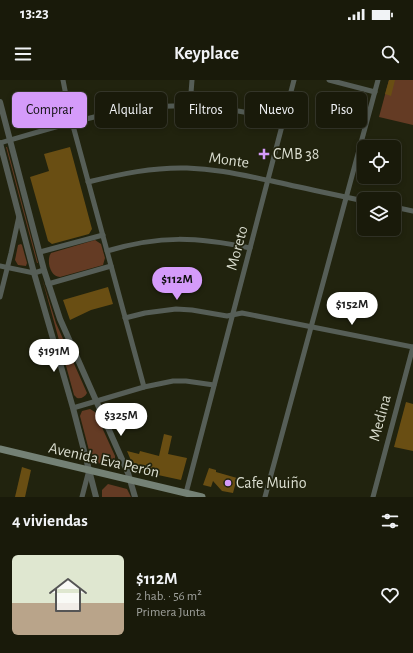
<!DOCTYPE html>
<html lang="es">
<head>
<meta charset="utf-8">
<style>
	body { margin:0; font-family:"Alegreya Sans",sans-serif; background:#222313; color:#f1f3f6; height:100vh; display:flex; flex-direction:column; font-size:15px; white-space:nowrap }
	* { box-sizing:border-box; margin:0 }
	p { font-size:13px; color:#9fa19c }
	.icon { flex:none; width:22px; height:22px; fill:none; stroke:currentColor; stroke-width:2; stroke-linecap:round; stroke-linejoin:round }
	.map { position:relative; height:417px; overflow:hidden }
	.details { display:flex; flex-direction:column; background:#191a0a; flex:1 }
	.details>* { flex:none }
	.guide { position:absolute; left:12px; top:12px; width:389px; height:36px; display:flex; gap:8px }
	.tools { position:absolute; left:357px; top:60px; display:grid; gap:8px }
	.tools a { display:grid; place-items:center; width:44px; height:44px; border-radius:6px; background:#191a0a; box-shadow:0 2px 6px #0003,0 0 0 1px #37382b; font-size:20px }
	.price { position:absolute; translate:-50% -34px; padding:0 9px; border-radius:14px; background:#fff; color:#222; font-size:13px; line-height:26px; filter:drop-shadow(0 1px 2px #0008) }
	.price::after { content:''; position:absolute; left:50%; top:24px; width:12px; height:9px; margin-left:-6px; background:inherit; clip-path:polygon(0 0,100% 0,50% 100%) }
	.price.selected { background:#d59bfa; color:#111 }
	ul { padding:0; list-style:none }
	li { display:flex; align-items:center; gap:12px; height:100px; padding:0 12px }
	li+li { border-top:1px solid #37382b }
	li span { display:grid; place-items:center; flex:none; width:112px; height:80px; border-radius:6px; color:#555 }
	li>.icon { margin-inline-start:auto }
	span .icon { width:48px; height:48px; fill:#fffc; stroke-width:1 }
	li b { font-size:17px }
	h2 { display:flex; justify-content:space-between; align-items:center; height:48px; padding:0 12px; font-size:17px }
	.pill { padding:0 14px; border-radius:6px; background:#191a0a; box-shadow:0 2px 6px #0003,0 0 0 1px #37382b; font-size:14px; line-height:36px }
	.pill.selected { background:#d59bfa; color:#111 }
	.status { display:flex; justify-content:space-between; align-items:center; height:28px; padding:0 20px; background:#191a0a; direction:ltr }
	.status svg { height:11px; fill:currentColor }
	header { display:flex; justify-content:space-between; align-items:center; height:52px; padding:0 12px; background:#191a0a; font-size:18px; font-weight:700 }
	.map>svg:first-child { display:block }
	.green { fill:#643b24 }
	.building { fill:#694e13 }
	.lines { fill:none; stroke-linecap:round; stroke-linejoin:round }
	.minor { stroke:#565e57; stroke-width:5 }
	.tertiary { stroke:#565e57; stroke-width:6 }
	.secondary { stroke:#748175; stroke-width:7 }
	.poi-dot { fill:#d59bfa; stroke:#21230e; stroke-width:1.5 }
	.labels { text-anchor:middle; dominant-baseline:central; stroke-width:3.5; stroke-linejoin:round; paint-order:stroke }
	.poi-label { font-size:16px; fill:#daddcf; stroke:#21230e; text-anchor:start }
	.street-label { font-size:16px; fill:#daddcf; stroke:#21230e }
</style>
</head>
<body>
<div class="status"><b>13:23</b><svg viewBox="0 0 49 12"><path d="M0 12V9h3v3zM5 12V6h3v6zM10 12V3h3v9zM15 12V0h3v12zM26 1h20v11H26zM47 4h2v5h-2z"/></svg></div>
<header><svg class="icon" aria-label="menu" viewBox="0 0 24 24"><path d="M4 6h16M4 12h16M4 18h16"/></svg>Keyplace<svg class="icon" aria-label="search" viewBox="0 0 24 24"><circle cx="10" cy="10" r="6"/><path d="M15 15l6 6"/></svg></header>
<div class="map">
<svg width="413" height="417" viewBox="0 0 413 417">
	<rect width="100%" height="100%" fill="#21230e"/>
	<g class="green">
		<path d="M389,0h24v45l-34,-8z"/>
		<path d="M6,67h1l31,116h-1z"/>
		<path d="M95,160l6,4 4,14 -2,7 -43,12c-10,0 -14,-17 -9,-24z"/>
		<path d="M21,164l1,1 5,18 -1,3 -8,-1 -3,-5 3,-15z"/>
		<path d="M42,198l14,45 31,70c-2,4 -6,6 -10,5l-3,-3z"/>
		<path d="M90,329l5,3 20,44v6l-4,3 -15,-2 -5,-5 -11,-42 2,-5z"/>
		<path d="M108,404l19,5 4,8h-29v-7z"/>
	</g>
	<g class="building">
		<path d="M389,0h6l-4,16 -6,-2z"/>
		<path d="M70,67l22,82 -3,5 -37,10 -4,-3 -18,-64 19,-6 -5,-17z"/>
		<path d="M108,207l5,17 -22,6 -21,10 -7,-20z"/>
		<path d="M406,322l7,2v47l-19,-4z"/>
		<path d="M164,354l8,2 -4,18 19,4 -6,22 -46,-10 -8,-19 12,3 1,-3 19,5z"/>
		<path d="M22,387l9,3 -6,27h-10z"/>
		<path d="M209,388l7,2v2l21,6 -4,15 -11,-2 -9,-10 -2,6 -8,-2z"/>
	</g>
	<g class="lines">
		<g class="minor">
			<path d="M63,0l6,31 75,276"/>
			<path d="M329,0l46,12"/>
			<path d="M190,26l2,-26"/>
			<path d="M0,63c63,-18 125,-39 191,-37 32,1 62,7 93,14"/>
			<path d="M88,102c33,-8 65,-15 99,-14 31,1 55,7 85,13 30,7 61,13 92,20"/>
			<path d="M394,127l19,4"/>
			<path d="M107,171c53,-16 90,-14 143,-3"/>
			<path d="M40,172l63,-17"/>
			<path d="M0,186l34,7 10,-3"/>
			<path d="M48,204l63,-18"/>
			<path d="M0,217l11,-44 8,-37"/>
			<path d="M125,238l20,-5 31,-4 16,1 35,6 15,-3 171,34"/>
			<path d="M73,328l71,-21 29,-6h13l28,4"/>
			<path d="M186,413l108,-413"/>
			<path d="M82,417l7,-27"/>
			<path d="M265,417l113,-417"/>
			<path d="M373,417l40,-150"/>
		</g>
		<g class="tertiary">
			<path d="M0,22l44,168 16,49 68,154 7,24"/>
			<path d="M0,63l34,130 39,135 23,89"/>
		</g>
		<path class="secondary" d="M0,369l202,48"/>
	</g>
	<g class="poi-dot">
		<path d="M262 68h4v4h4v4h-4v4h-4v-4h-4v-4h4z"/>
		<circle cx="228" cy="403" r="4"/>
	</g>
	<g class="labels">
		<g class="poi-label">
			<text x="273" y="74">CMB 38</text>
			<text x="236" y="403">Cafe Muiño</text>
		</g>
		<g class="street-label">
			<text transform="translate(229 80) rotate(8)">Monte</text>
			<text transform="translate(237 168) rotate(-75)">Moreto</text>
			<text transform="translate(380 338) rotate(-75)">Medina</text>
			<text transform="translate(104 380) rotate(13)">Avenida Eva Perón</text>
		</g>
	</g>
</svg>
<div class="tools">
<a><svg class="icon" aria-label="locate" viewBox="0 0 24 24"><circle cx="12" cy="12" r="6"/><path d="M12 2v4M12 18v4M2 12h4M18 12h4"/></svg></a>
<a><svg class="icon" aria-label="layers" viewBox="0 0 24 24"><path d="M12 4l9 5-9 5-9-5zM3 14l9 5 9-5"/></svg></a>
</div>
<b class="price selected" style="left:177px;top:221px">$112M</b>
<b class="price" style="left:352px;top:246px">$152M</b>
<b class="price" style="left:54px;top:293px">$191M</b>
<b class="price" style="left:121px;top:357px">$325M</b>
<div class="guide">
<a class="pill selected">Comprar</a>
<a class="pill">Alquilar</a>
<a class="pill">Filtros</a>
<a class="pill">Nuevo</a>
<a class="pill">Piso</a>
</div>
</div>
<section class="details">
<h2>4 viviendas<svg class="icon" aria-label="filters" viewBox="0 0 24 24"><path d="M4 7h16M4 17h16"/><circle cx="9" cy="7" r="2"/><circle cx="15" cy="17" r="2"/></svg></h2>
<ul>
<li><span style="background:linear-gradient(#dfe7d0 60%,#b9a48a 0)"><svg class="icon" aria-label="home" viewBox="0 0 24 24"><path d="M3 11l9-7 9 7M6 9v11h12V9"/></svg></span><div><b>$112M</b><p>2 hab. · 56 m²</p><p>Primera Junta</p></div><svg class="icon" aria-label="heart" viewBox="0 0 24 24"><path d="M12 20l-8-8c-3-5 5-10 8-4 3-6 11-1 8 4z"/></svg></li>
</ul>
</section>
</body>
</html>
